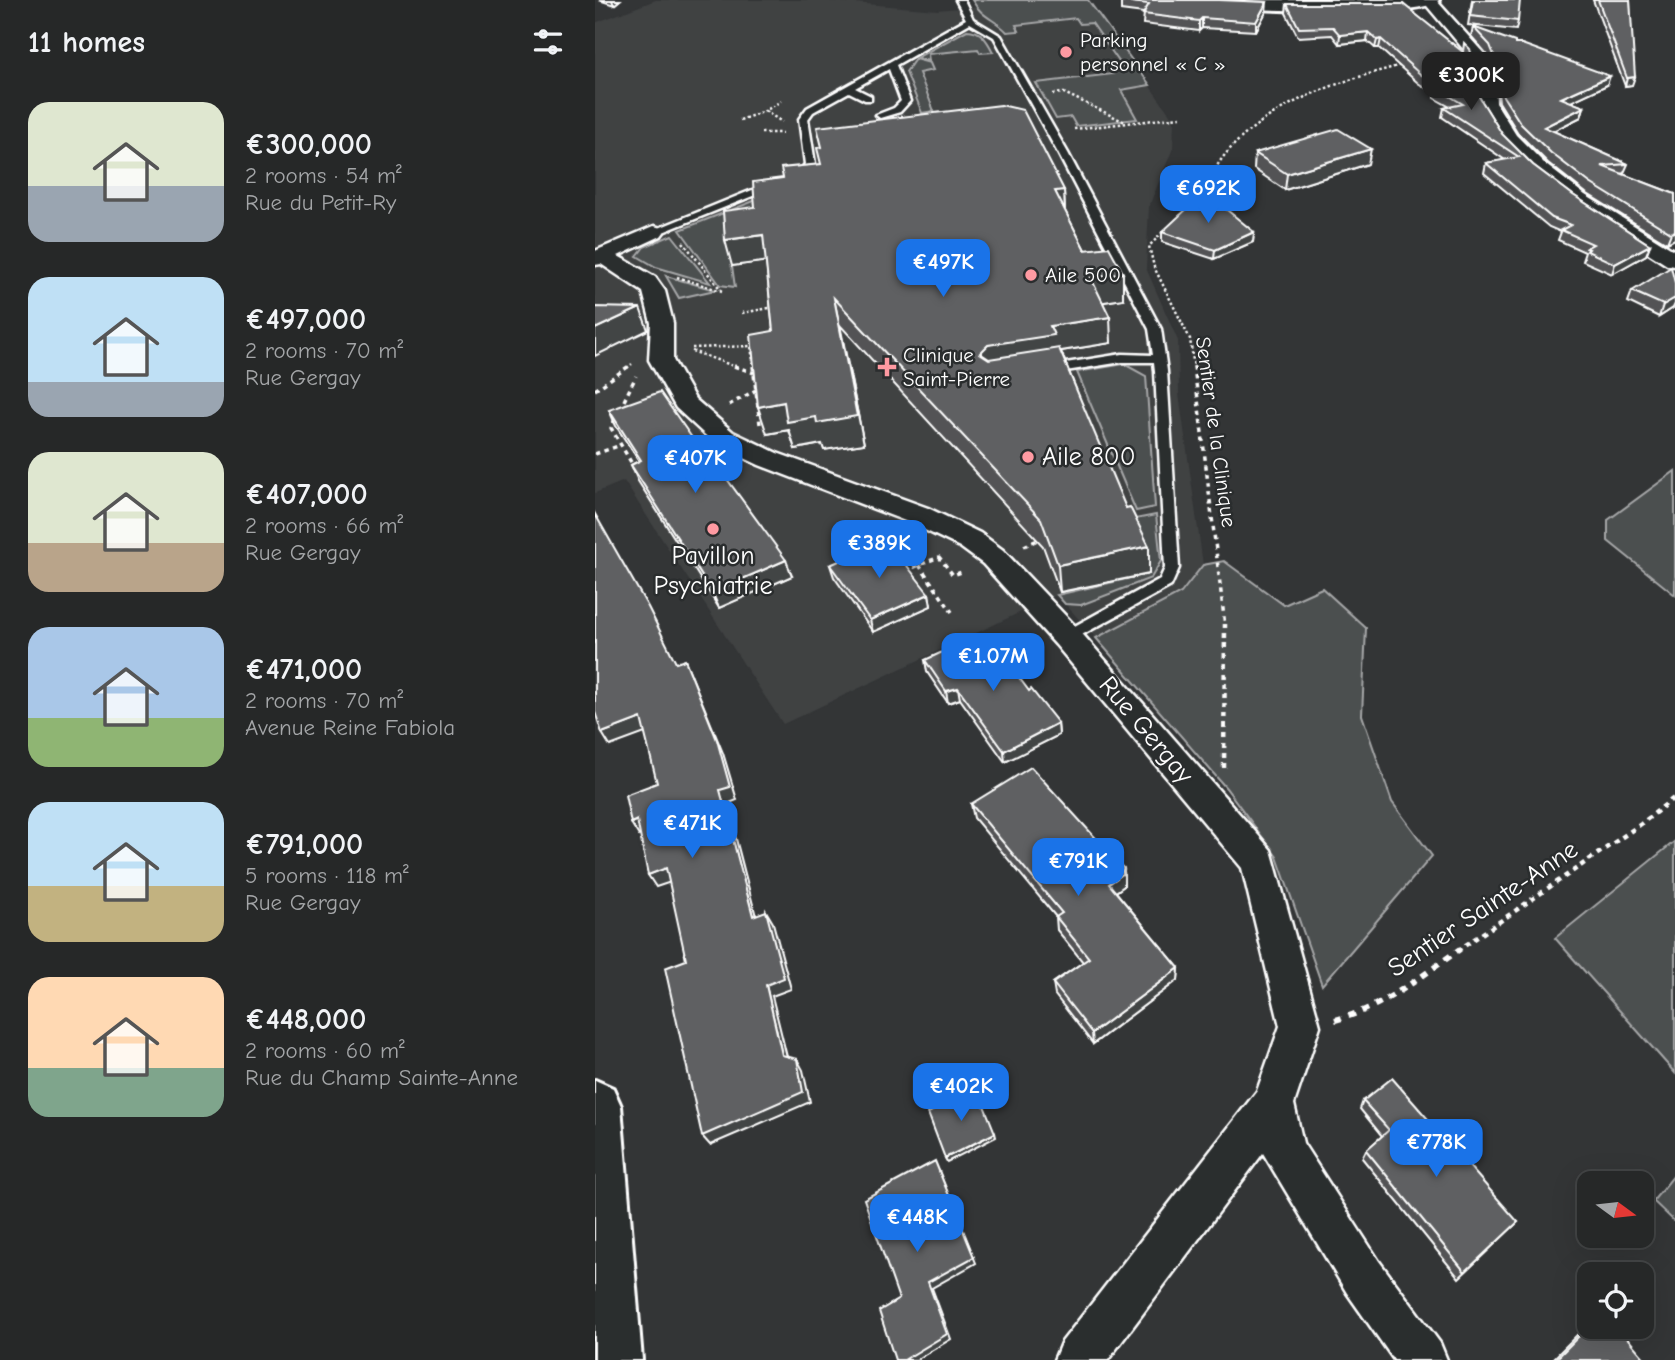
<!DOCTYPE html>
<html lang="en">
<head>
<meta charset="utf-8">
<style>
	body { margin:0; font-family:"Comic Neue",sans-serif; background:#323434; color:#f1f3f6; height:100vh; display:flex; flex-direction:column; font-size:26px; white-space:nowrap }
	* { box-sizing:border-box; margin:0 }
	p { font-size:23px; color:#a4a6a8 }
	.icon { flex:none; width:38px; height:38px; fill:none; stroke:currentColor; stroke-width:2; stroke-linecap:round; stroke-linejoin:round }
	.map { position:relative; flex:1; overflow:hidden }
	.details { display:flex; flex-direction:column; background:#262828; width:595px }
	.details>* { flex:none }
	.needle { width:46px; rotate:105deg }
	.fabs { position:absolute; left:982px; top:1171px; display:grid; gap:14px }
	.fabs a { display:grid; place-items:center; width:77px; height:77px; border-radius:14px; background:#262828; box-shadow:0 7px 28px #0002,0 0 0 2px #424445; font-size:35px }
	.price { position:absolute; translate:-50% -60px; padding:0 16px; border-radius:14px; background:#1a73e8; color:#fff; font-size:23px; line-height:46px; filter:drop-shadow(0 2px 4px #0008) }
	.price::after { content:''; position:absolute; left:50%; top:42px; width:21px; height:16px; margin-left:-10px; background:inherit; clip-path:polygon(0 0,100% 0,50% 100%) }
	.price.current { background:#222; color:#fff }
	ul { padding:0; list-style:none }
	li { display:flex; align-items:center; gap:21px; height:175px; padding:0 28px }
	li span { display:grid; place-items:center; flex:none; width:196px; height:140px; border-radius:21px; color:#555 }
	li>.icon { margin-inline-start:auto }
	span .icon { width:84px; height:84px; fill:#fffc; stroke-width:1 }
	li b { font-size:30px }
	h2 { display:flex; justify-content:space-between; align-items:center; height:84px; padding:0 28px; font-size:30px }
	main { display:flex; flex:1; min-height:0 }
	.map>svg:first-child { display:block }
	.built { fill:#404243 }
	.green { fill:#4c4f50; stroke:#a6a7a8; stroke-width:2 }
	.lines { fill:none; stroke-linecap:round; stroke-linejoin:round }
	.lane-casing { stroke:#fff; stroke-width:5 }
	.street-casing { stroke:#fff; stroke-width:5 }
	.secondary-casing { stroke:#fff; stroke-width:6 }
	.path-far3 { stroke:#fff; stroke-width:2.5; stroke-dasharray:2.5 2.5; stroke-linecap:butt }
	.path-far2 { stroke:#fff; stroke-width:3.5; stroke-dasharray:4.5 4.5; stroke-linecap:butt }
	.path-far1 { stroke:#fff; stroke-width:4.5; stroke-dasharray:5 5; stroke-linecap:butt }
	.path { stroke:#fff; stroke-width:6; stroke-dasharray:7 7; stroke-linecap:butt }
	.lane { fill:#2a2d2e; fill-rule:evenodd }
	.street { fill:#2a2d2e; fill-rule:evenodd }
	.secondary { fill:#2a2d2e; fill-rule:evenodd }
	.wall { fill:#525354; stroke:#fff; stroke-width:2 }
	.shaded-wall { fill:#424445; stroke:#fff; stroke-width:2 }
	.building { fill:#5f6162; stroke:#fff; stroke-width:2 }
	.poi-dot { fill:#ff9aa2; stroke:#2a2d2e; stroke-width:2.5 }
	.labels { text-anchor:middle; dominant-baseline:central; stroke-width:5; stroke-linejoin:round; paint-order:stroke }
	.far-poi-label { font-size:21px; fill:#fff; stroke:#2a2d2e; text-anchor:start }
	.far-street-label { font-size:21px; fill:#fff; stroke:#2a2d2e }
	.poi-label { font-size:26px; fill:#fff; stroke:#2a2d2e; text-anchor:start }
	.street-label { font-size:26px; fill:#fff; stroke:#2a2d2e }
</style>
</head>
<body>
<main>
<section class="details">
<h2>11 homes<svg class="icon" aria-label="filters" viewBox="0 0 24 24"><path d="M4 7h16M4 17h16"/><circle cx="9" cy="7" r="2"/><circle cx="15" cy="17" r="2"/></svg></h2>
<ul>
<li><span style="background:linear-gradient(#dfe7d0 60%,#9aa5b1 0)"><svg class="icon" aria-label="home" viewBox="0 0 24 24"><path d="M3 11l9-7 9 7M6 9v11h12V9"/></svg></span><div><b>€300,000</b><p>2 rooms · 54 m²</p><p>Rue du Petit-Ry</p></div></li>
<li><span style="background:linear-gradient(#bfe0f5 75%,#9aa5b1 0)"><svg class="icon" aria-label="home" viewBox="0 0 24 24"><path d="M3 11l9-7 9 7M6 9v11h12V9"/></svg></span><div><b>€497,000</b><p>2 rooms · 70 m²</p><p>Rue Gergay</p></div></li>
<li><span style="background:linear-gradient(#dfe7d0 65%,#b9a48a 0)"><svg class="icon" aria-label="home" viewBox="0 0 24 24"><path d="M3 11l9-7 9 7M6 9v11h12V9"/></svg></span><div><b>€407,000</b><p>2 rooms · 66 m²</p><p>Rue Gergay</p></div></li>
<li><span style="background:linear-gradient(#a9c7e8 65%,#8fb573 0)"><svg class="icon" aria-label="home" viewBox="0 0 24 24"><path d="M3 11l9-7 9 7M6 9v11h12V9"/></svg></span><div><b>€471,000</b><p>2 rooms · 70 m²</p><p>Avenue Reine Fabiola</p></div></li>
<li><span style="background:linear-gradient(#bfe0f5 60%,#c2b280 0)"><svg class="icon" aria-label="home" viewBox="0 0 24 24"><path d="M3 11l9-7 9 7M6 9v11h12V9"/></svg></span><div><b>€791,000</b><p>5 rooms · 118 m²</p><p>Rue Gergay</p></div></li>
<li><span style="background:linear-gradient(#ffd9b3 65%,#7fa58c 0)"><svg class="icon" aria-label="home" viewBox="0 0 24 24"><path d="M3 11l9-7 9 7M6 9v11h12V9"/></svg></span><div><b>€448,000</b><p>2 rooms · 60 m²</p><p>Rue du Champ Sainte-Anne</p></div></li>
</ul>
</section>
<div class="map">
<svg width="1080" height="1360" viewBox="0 0 1080 1360">
	<rect width="100%" height="100%" fill="#333536"/>
	<filter id="ink" filterUnits="userSpaceOnUse"><feTurbulence type="fractalNoise" baseFrequency=".0143" numOctaves="2"/><feDisplacementMap in="SourceGraphic" scale="14" xChannelSelector="R" yChannelSelector="G"/><feConvolveMatrix kernelMatrix="1 2 1 2 8 2 1 2 1" color-interpolation-filters="sRGB"/></filter>
	<g filter="url(#ink)">
		<path class="built" d="M61,0h162l119,10 110,-10h41l86,120 -1,28 -24,58 -3,62 32,73 1,53 24,171 -22,28 -85,45 -39,-43 -274,129 -159,-243 -29,12v-470z"/>
		<g class="green">
			<path d="M377,0h116l62,85 -29,5 16,29 -61,7 -5,-9 -15,2 -20,-36 77,-9 -3,-6 12,-2 -30,-43 -12,1 -4,-6 -60,7 3,6 -12,1c-13,-14 -24,-13 -35,-32z"/>
			<path d="M372,30c14,0 20,10 26,22l-13,1 -2,-4 -50,5 1,7 -13,-3z"/>
			<path d="M320,59l15,4 3,7 -14,3 15,38 -12,2 -16,-41z"/>
			<path d="M220,177l-83,89 3,21 -15,-2 -40,-55z"/>
			<path d="M77,235l38,48 -54,-16 -19,-11 7,-9z"/>
			<path d="M71,276l49,14 -36,8z"/>
			<path d="M529,364l22,12 9,131 -19,4 -59,-139z"/>
			<path d="M1080,471v124l-67,-54v-21z"/>
			<path d="M561,515l5,46 -10,17 -70,27 -16,-1 -8,-9 91,-21 -23,-53z"/>
			<path d="M629,561l60,44 38,-17 44,40 -4,87 30,87 40,54 -110,129 -45,-128 -51,-69 -130,-150 85,-45 22,-28z"/>
			<path d="M1080,841v232l-120,-135z"/>
			<path d="M1080,1174v48l-22,-21z"/>
		</g>
		<g class="lines">
			<g class="lane-casing">
				<g id="lane">
					<path d="M361,0h8l9,19 28,17 67,117 93,176 6,42 12,197 -8,18 -104,57 -5,-2 -3,-4 3,-4 98,-54 5,-11 -10,-197 -1,-9h-32l-75,12 -6,-4 6,-4 75,-12 31,1 -4,-26 -91,-176 -64,-116 -24,-14 -74,42 14,36 -10,11 -20,6 -4,-3 18,-7 7,-7 -12,-32 -34,19 16,8v4h-6l-16,-8 -36,20 -5,7 7,45 -9,11 -13,5 -5,-3 12,-6 5,-7 -6,-45 8,-11 159,-89z"/>
					<path d="M177,182l5,3 -2,2 -117,47 -9,-2z"/>
				</g>
			</g>
			<g class="street-casing">
				<g id="street">
					<path d="M827,0h14l49,55 10,26 1,22 20,32 30,30 39,30 90,56v15l-8,-1 -96,-62 -39,-30 -30,-31 -24,-39 -1,-22 -7,-24z"/>
					<path d="M59,226l7,2 3,4 -3,4 -43,20 37,21 10,14 8,32v37l22,39 38,33 44,21 151,55 52,25 23,17 75,79 193,221 49,176 -26,78 9,39 76,118 61,82 7,17h-53l-47,-67 -84,-140 -155,207h-54l7,-17 196,-252 23,-65 -38,-158 -186,-223 -73,-81 -23,-17 -52,-25 -149,-57 -44,-21 -39,-36 -27,-48 2,-37 -8,-31 -42,-28 -6,1v-14z"/>
				</g>
			</g>
			<g class="secondary-casing">
				<g id="secondary">
					<path d="M596,0h248c-16,20 -205,8 -239,6z"/>
					<path d="M0,1080l18,8 8,18 21,254h-47z"/>
				</g>
			</g>
			<g class="path-far3">
				<path d="M458,94l11,-1 61,29"/>
				<path d="M170,111l17,11"/>
				<path d="M145,120l25,-9 16,-10"/>
				<path d="M479,129l107,-12"/>
				<path d="M166,133h21"/>
				<path d="M595,207c15,-18 24,-41 40,-58 45,-48 110,-68 172,-84"/>
				<path d="M586,215l-32,31 5,21 36,72 4,29"/>
				<path d="M88,242l38,48"/>
				<path d="M82,277l45,14"/>
				<path d="M147,313l33,-6"/>
				<path d="M97,348l59,-2 3,22"/>
				<path d="M97,351l47,17"/>
				<path d="M32,368l5,-4"/>
			</g>
			<g class="path-far2">
				<path d="M139,366l20,7"/>
				<path d="M158,366l7,58"/>
				<path d="M599,366l31,260"/>
				<path d="M0,390l34,-24"/>
				<path d="M134,405l27,-15"/>
				<path d="M34,406l-6,-3 13,-27"/>
				<path d="M20,419l-4,9 24,41"/>
				<path d="M0,454l26,-9"/>
				<path d="M429,546l18,-8"/>
				<path d="M324,565l33,47"/>
				<path d="M310,571l34,-14 14,18 11,-4"/>
			</g>
			<g class="path-far1">
				<path d="M629,768l1,-144"/>
				<path d="M862,951l184,-127 34,-27"/>
			</g>
			<path class="path" d="M740,1020c46,-11 87,-44 125,-71"/>
			<use href="#lane" class="lane"/>
			<use href="#street" class="street"/>
			<use href="#secondary" class="secondary"/>
		</g>
		<g class="wall">
			<path d="M4,0h21l-6,5z"/>
			<path d="M877,0l46,21 -2,9 -48,-5z"/>
			<path d="M998,0h37l2,85 -7,1z"/>
			<path d="M526,1l145,11 -10,19 -54,-3 -3,3 -56,-7 1,-11 -23,-3z"/>
			<path d="M692,4h116l75,91 24,39 31,31 40,30 77,50 -4,10 -34,19 -29,-13 1,-3h-1l2,-6 -27,-12 3,-8 -12,-5 -65,-54 2,-10 19,-3 -63,-43 2,-9 6,-1 -16,-9 1,-4 -17,-11 -39,-35h-4l-8,-7 -28,3 -7,-9 -34,2 -12,-24z"/>
			<path d="M878,27l134,58 -37,17 14,5 -3,10 -28,14 75,33 -4,9 -2,1 53,20v45l-8,4 -81,-50 -38,-30 -30,-30 -19,-31 -2,-22 -10,-26 -16,-18z"/>
			<path d="M660,153l113,11 -83,26 -31,-21z"/>
			<path d="M469,190l1,21 20,39 38,49 -20,3 8,41 -50,8 88,223 -89,18 -17,-46 -203,-221 24,119 -40,6 -2,-6 -27,5 -6,-19 -22,4 6,-103 -7,-70 -34,5 23,-59z"/>
			<path d="M567,232h92l-1,10 -39,17 -52,-17z"/>
			<path d="M1037,291l41,17 -14,9 -31,-15z"/>
			<path d="M14,410l183,166 -73,32 -81,-127 -7,-16 8,-4 -23,-35z"/>
			<path d="M235,565l99,29 2,12 -58,26 -39,-55z"/>
			<path d="M391,659l43,32 29,32 1,12 -54,27 -45,-63 -12,4 -21,-31 -2,-12z"/>
			<path d="M376,804l153,65v17l-8,6 63,76 -1,12 -85,64 -38,-49 -2,-12 30,-21 -26,-32 -1,-13 -82,-99z"/>
			<path d="M768,1101l155,121 -59,56 -97,-120 4,-8 16,-14 -22,-27z"/>
			<path d="M994,1323v3l57,34h-94z"/>
		</g>
		<g class="shaded-wall">
			<path d="M17,0h8l-6,5z"/>
			<path d="M672,2l-1,10 -10,19v-9z"/>
			<path d="M607,18v10l-3,3v-10z"/>
			<path d="M773,32l-1,9 -28,3 1,-9z"/>
			<path d="M786,39l-2,9h-4l2,-8z"/>
			<path d="M1015,76l-3,9 -49,23 3,-10z"/>
			<path d="M1040,77l-3,8 -7,1 2,-8z"/>
			<path d="M989,107l-3,10 -40,20 3,-10z"/>
			<path d="M776,149l-3,15 -83,26 2,-16z"/>
			<path d="M469,190l1,26 -10,-25z"/>
			<path d="M1080,231v8l-8,4 4,-10z"/>
			<path d="M659,232l-1,10 -39,17 1,-9z"/>
			<path d="M168,235l7,26 -38,5 -7,-26z"/>
			<path d="M1055,245l-4,10 -34,19 3,-10z"/>
			<path d="M528,273v26l-31,5 -1,-26z"/>
			<path d="M239,298l30,146 -40,6 -2,-6 -27,5 -6,-19 -22,4 -9,-27 26,-5 32,15z"/>
			<path d="M1080,298v6l-2,4 -14,9 4,-12z"/>
			<path d="M45,308l8,22 -53,26v-27z"/>
			<path d="M515,317l1,26 -56,9 -71,28 -4,-27 8,-8 62,-19z"/>
			<path d="M554,546v28l-89,18 -2,-27z"/>
			<path d="M191,560l6,16 -73,32 -7,-16z"/>
			<path d="M334,594l2,12 -58,26 -3,-12z"/>
			<path d="M90,660l38,93 14,47 -10,4 32,124 -6,-12z"/>
			<path d="M363,688l2,11 -12,4 -2,-12z"/>
			<path d="M46,718l7,14 -38,14 -8,-13z"/>
			<path d="M463,723l1,12 -54,27 -1,-11z"/>
			<path d="M42,820l9,13 -7,3 -8,-13z"/>
			<path d="M71,868l8,13 -18,6 -8,-12z"/>
			<path d="M529,869v17l-14,10 -1,-12z"/>
			<path d="M171,911l7,12 18,66 -19,7 17,69 -7,-10 -16,-70z"/>
			<path d="M584,968l-1,12 -85,64 -1,-11z"/>
			<path d="M202,1059l6,11 7,32 -100,43 -8,-9z"/>
			<path d="M400,1133l1,4 -49,25 -2,-4z"/>
			<path d="M343,1169l38,94 -44,25 19,51 -35,21h-12l24,-78z"/>
		</g>
		<g class="building">
			<path d="M526,0h98l48,2 -11,20 -54,-4 -3,3 -56,-7 6,-10 -28,-3z"/>
			<path d="M878,0h47l-2,21 -48,-5z"/>
			<path d="M1003,0h32l5,77 -8,1z"/>
			<path d="M692,4h116l60,48 1,-9 6,6 6,23 2,23 24,39 31,31 40,30 77,50 -35,19 -28,-13 2,-2 -3,-1 7,-4 -32,-14 10,-5 -19,-7 -66,-55 33,-6 -75,-49 19,-4 -27,-16 5,-1 -21,-13 -39,-35 -4,1 -9,-8 -28,3 -7,-8 -34,1z"/>
			<path d="M878,27l42,15v2h7l88,32 -49,22 23,9 -40,20 84,37 -26,2 73,28v37l-4,2 -81,-50 -39,-30 -30,-29 -20,-31 -1,-22 -10,-26z"/>
			<path d="M406,105l22,5 41,80 -9,1 30,59 24,-3 14,26 -32,5 19,39 -60,9 4,9 -66,10 -8,8 9,6 70,-11 67,160 4,-1 19,39 -91,19 -17,-46 -207,-221 23,118 -40,7 -1,-6 -29,5 -3,-20 -26,5 -7,-72 22,-4 -10,-96 -38,5 -2,-29 32,-4 -2,-25 30,-4 -2,-10 40,-4 -4,-16 5,-1 -5,-20z"/>
			<path d="M743,129l33,20 -84,25 -32,-21z"/>
			<path d="M610,192l49,40 -39,18 -53,-18z"/>
			<path d="M1076,267l4,16v15l-12,7 -31,-14z"/>
			<path d="M0,307l45,1 -45,21z"/>
			<path d="M65,392l35,50h5l86,118 -74,32 -81,-127 10,-5 -32,-50z"/>
			<path d="M0,514l53,93 28,56 9,-3 32,80 13,47 -10,3 33,126 13,-5 18,67 -18,7 16,70 15,4 6,33 -101,44 -37,-168 21,-8 -20,-92 -18,7 -11,-55 -6,3 -6,-28 32,-12 -16,-65 -39,15 -7,-21z"/>
			<path d="M292,540l42,54 -59,26 -40,-55z"/>
			<path d="M376,639l15,20 14,-7 29,39 2,-2 27,34 -54,28 -46,-63 -12,3 -21,-31z"/>
			<path d="M436,767l93,102 -3,2 3,2 -15,11 70,84 -87,65 -39,-50 36,-25 -33,-41 6,-4 -91,-109z"/>
			<path d="M797,1078l126,144 -53,50 -99,-122 23,-20 -26,-29z"/>
			<path d="M382,1088l18,45 -50,25 -17,-45z"/>
			<path d="M340,1161l39,96 -46,25 19,52 -43,26h-9l-16,-49 20,-12 -35,-100z"/>
			<path d="M994,1326h28l29,34h-91z"/>
		</g>
	</g>
	<g class="poi-dot">
		<circle cx="471" cy="52" r="7"/>
		<circle cx="436" cy="275" r="7"/>
		<path d="M288.5 356.5h7v7h7v7h-7v7h-7v-7h-7v-7h7z"/>
		<circle cx="433" cy="457" r="7"/>
		<circle cx="118" cy="529" r="7"/>
	</g>
	<g class="labels">
		<g class="far-poi-label">
			<text x="485" y="40">Parking<tspan x="485" dy="24">personnel « C »</tspan></text>
			<text x="450" y="275">Aile 500</text>
			<text x="308" y="355">Clinique<tspan x="308" dy="24">Saint-Pierre</tspan></text>
		</g>
		<g class="far-street-label">
			<text transform="translate(621 432) rotate(82)">Sentier de la Clinique</text>
		</g>
		<g class="poi-label">
			<text x="447" y="457">Aile 800</text>
			<text x="118" y="556" text-anchor="middle">Pavillon<tspan x="118" dy="30">Psychiatrie</tspan></text>
		</g>
		<g class="street-label">
			<text transform="translate(551 730) rotate(50)">Rue Gergay</text>
			<text transform="translate(888 909) rotate(-34)">Sentier Sainte-Anne</text>
		</g>
	</g>
</svg>
<div class="fabs">
<a><svg class="needle" viewBox="-14 -14 28 28"><path d="M0-13l5 13h-10z" fill="#e53935"/><path d="M0 13l5-13h-10z" fill="#a4a6a8"/></svg></a>
<a><svg class="icon" aria-label="locate" viewBox="0 0 24 24"><circle cx="12" cy="12" r="6"/><path d="M12 2v4M12 18v4M2 12h4M18 12h4"/></svg></a>
</div>
<b class="price current" style="left:876px;top:112px">€300K</b>
<b class="price" style="left:613px;top:225px">€692K</b>
<b class="price" style="left:348px;top:299px">€497K</b>
<b class="price" style="left:100px;top:495px">€407K</b>
<b class="price" style="left:284px;top:580px">€389K</b>
<b class="price" style="left:398px;top:693px">€1.07M</b>
<b class="price" style="left:97px;top:860px">€471K</b>
<b class="price" style="left:483px;top:898px">€791K</b>
<b class="price" style="left:366px;top:1123px">€402K</b>
<b class="price" style="left:841px;top:1179px">€778K</b>
<b class="price" style="left:322px;top:1254px">€448K</b>
</div>
</main>
</body>
</html>
